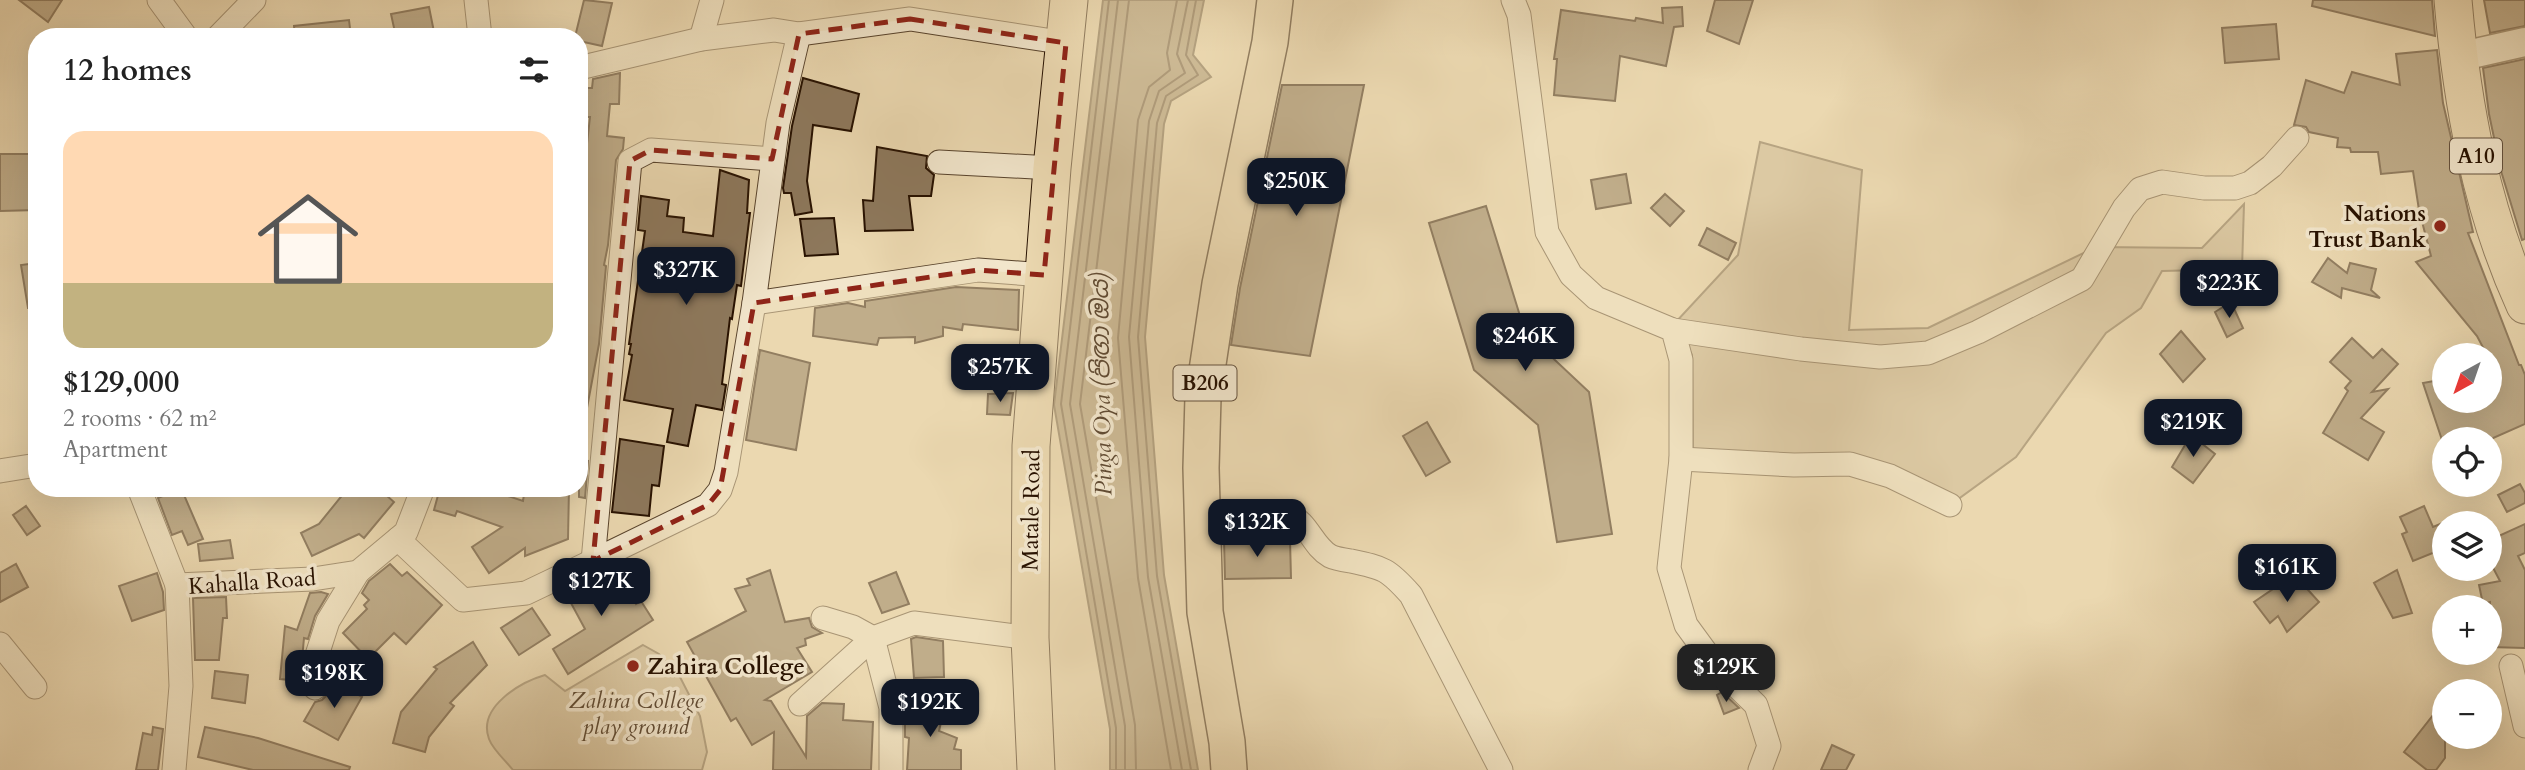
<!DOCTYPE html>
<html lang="en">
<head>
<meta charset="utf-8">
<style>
	body { margin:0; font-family:Cardo,"Noto Sans Sinhala",serif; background:#f2f2f2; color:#222; height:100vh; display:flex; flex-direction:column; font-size:26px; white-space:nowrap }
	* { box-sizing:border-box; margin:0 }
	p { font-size:23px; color:#767676 }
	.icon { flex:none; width:38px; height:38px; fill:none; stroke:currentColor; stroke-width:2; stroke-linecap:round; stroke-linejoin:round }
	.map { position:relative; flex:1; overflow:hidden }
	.side { position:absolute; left:28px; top:28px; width:560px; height:469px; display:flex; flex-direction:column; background:#fff; border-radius:28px; box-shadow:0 7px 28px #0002 }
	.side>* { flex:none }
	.needle { width:46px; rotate:220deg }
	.controls { position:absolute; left:2432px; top:343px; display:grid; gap:14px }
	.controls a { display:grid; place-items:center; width:70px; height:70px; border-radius:50%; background:#fff; box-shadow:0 7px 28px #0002; font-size:35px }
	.price { position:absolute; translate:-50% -60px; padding:0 16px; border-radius:14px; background:#111827; color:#fff; font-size:23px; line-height:46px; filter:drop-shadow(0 2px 4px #0008) }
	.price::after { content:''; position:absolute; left:50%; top:42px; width:21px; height:16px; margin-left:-10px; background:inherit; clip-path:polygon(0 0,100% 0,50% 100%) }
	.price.current { background:#222; color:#fff }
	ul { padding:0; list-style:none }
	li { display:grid; align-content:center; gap:14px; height:371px; padding:0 35px }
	li span { display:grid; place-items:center; height:217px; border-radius:21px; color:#555 }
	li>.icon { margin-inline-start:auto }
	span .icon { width:126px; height:126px; fill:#fffc; stroke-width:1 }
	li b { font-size:30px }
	h2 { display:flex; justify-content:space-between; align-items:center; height:84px; padding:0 35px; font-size:30px }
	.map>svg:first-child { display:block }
	.green { fill:#cab692; stroke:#786449; stroke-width:2 }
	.water { fill:#a89474; stroke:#746046; stroke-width:2 }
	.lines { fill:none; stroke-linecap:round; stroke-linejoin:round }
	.shore { stroke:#68523a; stroke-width:2 }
	.building { fill:#8d785c; stroke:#271100; stroke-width:2 }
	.minor-casing { stroke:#58432c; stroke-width:25 }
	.tertiary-casing { stroke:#58432c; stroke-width:31 }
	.primary-casing { stroke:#271100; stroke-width:38 }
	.trunk-casing { stroke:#271100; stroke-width:39 }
	.minor { stroke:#f2e6cc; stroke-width:23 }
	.tertiary { stroke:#f2e6cc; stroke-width:28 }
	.primary { stroke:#ebd8b0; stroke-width:35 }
	.trunk { stroke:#ebd8b0; stroke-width:37 }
	.marked { fill:none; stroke:#8f2418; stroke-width:5; stroke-dasharray:14 9; stroke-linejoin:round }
	.poi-dot { fill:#8f2418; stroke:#f2e6cc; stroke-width:2.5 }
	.labels { text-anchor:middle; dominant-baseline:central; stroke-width:7; stroke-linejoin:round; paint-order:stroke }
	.shield { fill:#f2e6cc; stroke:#64513d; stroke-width:2 }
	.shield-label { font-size:21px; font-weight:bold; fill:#271100 }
	.poi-label { font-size:23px; font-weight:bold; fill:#271100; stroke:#f2e6cc; text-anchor:end }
	.street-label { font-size:23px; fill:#271100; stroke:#f2e6cc }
	.park-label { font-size:23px; font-style:italic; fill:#604b33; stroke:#f2e6cc }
	.water-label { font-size:24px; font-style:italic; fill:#614c34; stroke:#f2e6cc }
</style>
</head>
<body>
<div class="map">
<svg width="2525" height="770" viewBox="0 0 2525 770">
	<rect width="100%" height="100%" fill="#ebd8b0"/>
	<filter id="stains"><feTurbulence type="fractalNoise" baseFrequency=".00286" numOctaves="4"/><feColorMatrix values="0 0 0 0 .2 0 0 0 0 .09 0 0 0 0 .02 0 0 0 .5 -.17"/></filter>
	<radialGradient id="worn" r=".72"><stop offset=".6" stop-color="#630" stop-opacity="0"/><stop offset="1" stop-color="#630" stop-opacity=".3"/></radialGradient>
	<g class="green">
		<path d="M1760,142l102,28 -13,160 79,-2 168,-81 106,1 42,-44 -2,65 -80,2 -21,37 -35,25 -90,124 -66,48 -60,-29 -197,-21 -1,-100 -13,-26 -5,-5 64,-69z"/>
		<path d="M643,645l16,9 21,23 20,39 7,36 -5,18h-189c-7,-9 -20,-20 -24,-31 -12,-32 32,-57 56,-64l20,16z"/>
	</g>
	<path class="water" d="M1103,0h101l-11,55 18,22 -40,24 -7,23 -19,213 19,238 34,195h-88v-41l-56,-324z"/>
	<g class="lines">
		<g class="shore">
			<path d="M1109,0l-48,404 55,324v42"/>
			<path d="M1118,0l-48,404 55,322v44"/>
			<path d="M1129,0l-49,404 55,321 1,45"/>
			<path d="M1171,770l-33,-192 -20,-240 20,-218 11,-33 21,-17 -3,-17 10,-53"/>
			<path d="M1182,770l-34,-193 -19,-240 20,-216 10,-30 26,-18 -8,-19 11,-54"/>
			<path d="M1191,770l-34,-194 -19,-239 19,-214 9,-27 32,-21 -12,-20 10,-55"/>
		</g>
	</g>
	<g class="building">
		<path d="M19,0h43l-14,22z"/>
		<path d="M584,0l28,3 -10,43 -23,-5v-4h-4z"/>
		<path d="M1715,0h38l-14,44 -32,-13z"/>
		<path d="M2313,0h119l3,36 -123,-30z"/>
		<path d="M2484,0h41v26l-35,7z"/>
		<path d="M429,7l6,30h-39l-5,-23z"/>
		<path d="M1682,7l1,19 -9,1 -8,39 -46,-10 -5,45 -61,-6 3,-36h-3l7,-49 74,11 1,-3 27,5 -1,-15z"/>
		<path d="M349,20l2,17h-56l-1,-11z"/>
		<path d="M2276,24l3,35 -54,4 -3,-35z"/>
		<path d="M2437,50l6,53 30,129 -5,1 51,132h2l4,10v49l-34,15 -49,1 -19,-57 22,-4v22h45v-46h-3l-10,-19 -61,-74 15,-6 -12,-46 -6,-39 -32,3 -3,-22h-27l-1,-4 -13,-1 1,-9 -29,-6 -3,-5 -12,-2 12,-45 38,13 8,-21 48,13 -4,-31z"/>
		<path d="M2525,59v180l-3,1 -21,-69 -12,-57 -6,-46z"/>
		<path d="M620,73l-1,31h-9l-3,32 17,2 -1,11 -7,11 -8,85 -4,20 2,1 -7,78 -12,64 -8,-1v-238l5,1 6,-53h-11v-29h13l1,-9z"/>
		<path d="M803,78l56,16 -8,37 -38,-6 -6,56 5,31 -17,3 -4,-22h-7l-1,-5 9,-62z"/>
		<path d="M1282,85h82l-54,271 -79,-11 9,-57z"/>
		<path d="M877,147l50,9 -1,12 8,7 -3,21h-22l4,34 -48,1 -2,-31 10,1z"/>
		<path d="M0,154h37v56l-37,1z"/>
		<path d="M720,170l29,10 -2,33h3l-9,73 -4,-1 -5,34 -2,-1 -8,66 4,1 -4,25 -26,-5 -8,41 -21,-4 6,-33 -49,-9 8,-45 -3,-1 2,-10h-2l16,-113 -7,-1 3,-34 28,4 -2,16 17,2 -1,14 30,4z"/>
		<path d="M1626,174l5,29 -35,6 -5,-29z"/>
		<path d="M1665,194l19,17 -14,15 -19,-18z"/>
		<path d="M1486,206l39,126 64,60 23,142 -55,8 -19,-117 -64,-55 -45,-147z"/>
		<path d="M834,218l4,36 -33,2 -5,-37z"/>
		<path d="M1707,228l29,15 -8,17 -29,-15z"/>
		<path d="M2328,258l19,15 3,-10 26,6 -5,21 9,8 -38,-10 -1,10 -29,-16z"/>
		<path d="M37,263v44l-9,1 -7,-43z"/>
		<path d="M956,287l63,3 -1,40 -55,-6 -1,6 -19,-3v9l-28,7v-6l-36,1 -2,7 -64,-9 2,-28 33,-5 17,4v-6z"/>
		<path d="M2231,302l12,26 -16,9 -12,-25z"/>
		<path d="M2181,331l24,28 -22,23 -23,-28z"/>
		<path d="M2352,338l21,20 9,-9 16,15 -26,28 16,-3 -27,29 23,14 -16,28 -45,-27 25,-42 -3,-3 6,-7 -21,-19z"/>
		<path d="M760,350l50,13 -14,87 -50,-10z"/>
		<path d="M1013,393l-3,22 -23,-1 1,-20z"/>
		<path d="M1427,422l23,40 -24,14 -23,-40z"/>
		<path d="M2191,435l24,19 -22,29 -21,-16z"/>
		<path d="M620,439l44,7 -5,40 -7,-1 -3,31 -37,-4z"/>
		<path d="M579,460l9,1 -3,37 -6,-1z"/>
		<path d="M2520,484l5,9v10l-18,9 -9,-17z"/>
		<path d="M181,488l22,51 -15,6 -6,-14 -10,4 -14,-37z"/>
		<path d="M348,488h8l8,7 14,-7 16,14 -30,36 -5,-4 -47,22 -11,-23 18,-9z"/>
		<path d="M440,488h44l39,13 2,-13h44l-1,51 -43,17v-8l-36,25 -17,-26 30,-20 -45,-16 -2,5 -21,-6z"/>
		<path d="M26,506l14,20 -13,9 -14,-20z"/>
		<path d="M2424,506l9,21 12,-5v26l-32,13 -11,-27 5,-2 -7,-15z"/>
		<path d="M2525,524v29l-7,3 7,14v78l-35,-1v-45l-7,2 -4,-19 21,-4 -10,-19v-22z"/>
		<path d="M230,540l3,18 -33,3 -2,-17z"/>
		<path d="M1224,540h66l1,38 -66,1z"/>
		<path d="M16,564l12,23 -28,15v-29z"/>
		<path d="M390,564l12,12 5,-4 35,33 -36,39 -12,-11 -26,26 -25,-26 24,-24 -3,-4 5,-5 -7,-7 7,-12z"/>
		<path d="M616,565l20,39 5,-3 12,19 -85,54 -15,-25 32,-20 -20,-37z"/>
		<path d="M770,570l15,52 24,-4 3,9 10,6 -17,6 1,6 -9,3 15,24 -47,28 6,1 35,56 1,-41 15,-13 22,1 -1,16 30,2 -2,48h-98l1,-38 -22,13 -16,-27 -5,3 -44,-79 59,-31 -11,-22 15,-4 -3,-6z"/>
		<path d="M2397,570l15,43 -19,5 -19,-35z"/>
		<path d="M896,572l13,32 -27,9 -13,-30z"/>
		<path d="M157,573l6,19 1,18 -32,11 -13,-35z"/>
		<path d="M2299,580l20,22 -32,30 -9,-16 -8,7 -16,-21 25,-17z"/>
		<path d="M321,592l7,2 -13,22 -7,23 -4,-1 -4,43 -20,-2 5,-53 12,4 13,-37z"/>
		<path d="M226,597l1,21h-4l-4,42h-24l-2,-62z"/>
		<path d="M532,608l18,27 -31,20 -18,-27z"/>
		<path d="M916,637l27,4 1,36 -30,1 -3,-39z"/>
		<path d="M473,642l14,23 -37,38 4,3 -25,31 -4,15 -32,-9 8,-31 36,-43 -3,-2z"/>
		<path d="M215,671l33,4 -3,28 -33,-5z"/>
		<path d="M330,679l32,18 -24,43 -34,-19 11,-19 7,-2 5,-5z"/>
		<path d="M1722,692l17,16 -15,6 -7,-19z"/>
		<path d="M915,697l30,8 -6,26 18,7 -3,11 7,1v20h-54l2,-32 -4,-1v-30l11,2z"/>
		<path d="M2445,700v58l-9,12h-9l-23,-18z"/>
		<path d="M153,727l10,2 -5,41h-22l7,-37 9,2z"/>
		<path d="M205,727l53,11 92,29 -1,3h-96l-55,-13z"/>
		<path d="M1832,745l22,10 -8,15h-25z"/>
	</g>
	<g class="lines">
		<g class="minor-casing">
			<g id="minor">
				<path d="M159,0l27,37"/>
				<path d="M476,0l4,37"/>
				<path d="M1513,0l6,15 28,217 24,43 25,23 77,32 8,30v99l-12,109 17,57 30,41 40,39 13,41 -9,24"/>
				<path d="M799,34l-21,89 -24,180 224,-33 66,5"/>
				<path d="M218,37l36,-37"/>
				<path d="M701,39l11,-39"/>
				<path d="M579,68l122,-29 73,-9 25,4 111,-15 156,24"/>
				<path d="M939,162l113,6"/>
				<path d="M754,303l-28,169 -6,18 -12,15 -115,56 37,-400 21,-11 121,9"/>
				<path d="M1673,330l128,19 79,8 48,-4 50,-21 104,-53 42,-71 16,-19 22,-7 42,6h31l15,-5 22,-17 25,-28"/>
				<path d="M1681,459l113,6 56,-1 40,12 60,29"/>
				<path d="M0,471l37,-6"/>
				<path d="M139,488l38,97"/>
				<path d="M1202,516l86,-1c20,6 24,31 42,41 6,3 14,4 21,5 33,7 37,8 60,34l90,175"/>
				<path d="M398,539l65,61 63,-7 67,-32"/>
				<path d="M823,618l30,9 20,11 18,70v62"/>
				<path d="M0,644l35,43"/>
				<path d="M2511,666l14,60"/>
				<path d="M315,688l2,-33 11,-34 30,-49"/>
				<path d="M800,704l73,-66 41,-15 116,15"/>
				<path d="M174,770l7,-84 -4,-101 136,-6 45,-7 48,-40 17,-44"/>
			</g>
		</g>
		<g class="tertiary-casing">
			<path id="tertiary" d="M2458,57l67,-15"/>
		</g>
		<g class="primary-casing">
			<path id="primary" d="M1229,770l-2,-28 -22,-130 -4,-144 2,-71 17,-113 50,-242 5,-42"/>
		</g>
		<g class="trunk-casing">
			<g id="trunk">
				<path d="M2453,0c9,105 28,209 72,305"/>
				<path d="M1036,770l-6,-132 1,-192 21,-278 17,-168"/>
			</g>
		</g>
		<use href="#minor" class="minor"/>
		<use href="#tertiary" class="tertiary"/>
		<use href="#primary" class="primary"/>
		<use href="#trunk" class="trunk"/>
	</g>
	<path d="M0 0H2525V770H0ZM910,19l156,24 -22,232 -66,-5 -224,33 -34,187 -12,15 -115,56 37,-400 21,-11 121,9 27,-125z" fill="#ebd8b0" fill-opacity=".55" fill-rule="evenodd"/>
	<path class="marked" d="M910,19l156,24 -22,232 -66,-5 -224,33 -34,187 -12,15 -115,56 37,-400 21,-11 121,9 27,-125z"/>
	<g class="poi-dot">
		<circle cx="2440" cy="226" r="7"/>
		<circle cx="633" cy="666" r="7"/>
	</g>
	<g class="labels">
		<g class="shield">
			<rect x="2450" y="138.5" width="52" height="35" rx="5"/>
			<rect x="1173.5" y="365.5" width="63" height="35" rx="5"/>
		</g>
		<g class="shield-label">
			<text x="2476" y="156">A10</text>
			<text x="1205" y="383">B206</text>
		</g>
		<g class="poi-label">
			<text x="2426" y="213">Nations<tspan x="2426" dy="26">Trust Bank</tspan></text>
			<text x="647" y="666" text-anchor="start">Zahira College</text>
		</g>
		<g class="street-label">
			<text transform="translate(1031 510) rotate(-89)">Matale Road</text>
			<text transform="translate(252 582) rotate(-4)">Kahalla Road</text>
		</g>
		<g class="park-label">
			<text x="636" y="700">Zahira College<tspan x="636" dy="26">play ground</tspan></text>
		</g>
		<g class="water-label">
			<text transform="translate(1102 384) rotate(-91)">Pinga Oya (පිඟා ඔය)</text>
		</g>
	</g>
	<rect width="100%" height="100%" filter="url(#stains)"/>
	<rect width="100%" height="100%" fill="url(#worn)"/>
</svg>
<div class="controls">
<a><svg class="needle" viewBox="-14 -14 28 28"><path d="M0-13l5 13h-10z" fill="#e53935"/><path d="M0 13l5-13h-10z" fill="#767676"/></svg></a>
<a><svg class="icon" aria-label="locate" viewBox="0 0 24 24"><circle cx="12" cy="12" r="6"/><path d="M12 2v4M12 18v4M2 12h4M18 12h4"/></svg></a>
<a><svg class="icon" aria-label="layers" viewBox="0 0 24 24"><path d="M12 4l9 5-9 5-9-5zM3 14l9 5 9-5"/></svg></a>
<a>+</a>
<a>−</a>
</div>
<b class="price" style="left:1296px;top:218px">$250K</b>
<b class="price" style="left:686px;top:307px">$327K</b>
<b class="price" style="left:2229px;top:320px">$223K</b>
<b class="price" style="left:1525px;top:373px">$246K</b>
<b class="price" style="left:1000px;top:404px">$257K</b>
<b class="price" style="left:2193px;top:459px">$219K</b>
<b class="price" style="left:1257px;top:559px">$132K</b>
<b class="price" style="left:2287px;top:604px">$161K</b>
<b class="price" style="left:601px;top:618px">$127K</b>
<b class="price current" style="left:1726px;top:704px">$129K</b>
<b class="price" style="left:334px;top:710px">$198K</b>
<b class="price" style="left:930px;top:739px">$192K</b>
<section class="side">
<h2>12 homes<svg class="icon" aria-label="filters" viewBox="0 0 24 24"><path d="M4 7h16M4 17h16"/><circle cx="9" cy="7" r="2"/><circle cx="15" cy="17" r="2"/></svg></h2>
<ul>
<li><span style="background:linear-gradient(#ffd9b3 70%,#c2b280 0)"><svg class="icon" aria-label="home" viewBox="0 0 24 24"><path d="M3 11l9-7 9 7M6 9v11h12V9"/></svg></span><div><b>$129,000</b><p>2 rooms · 62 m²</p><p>Apartment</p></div></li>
</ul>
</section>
</div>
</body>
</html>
